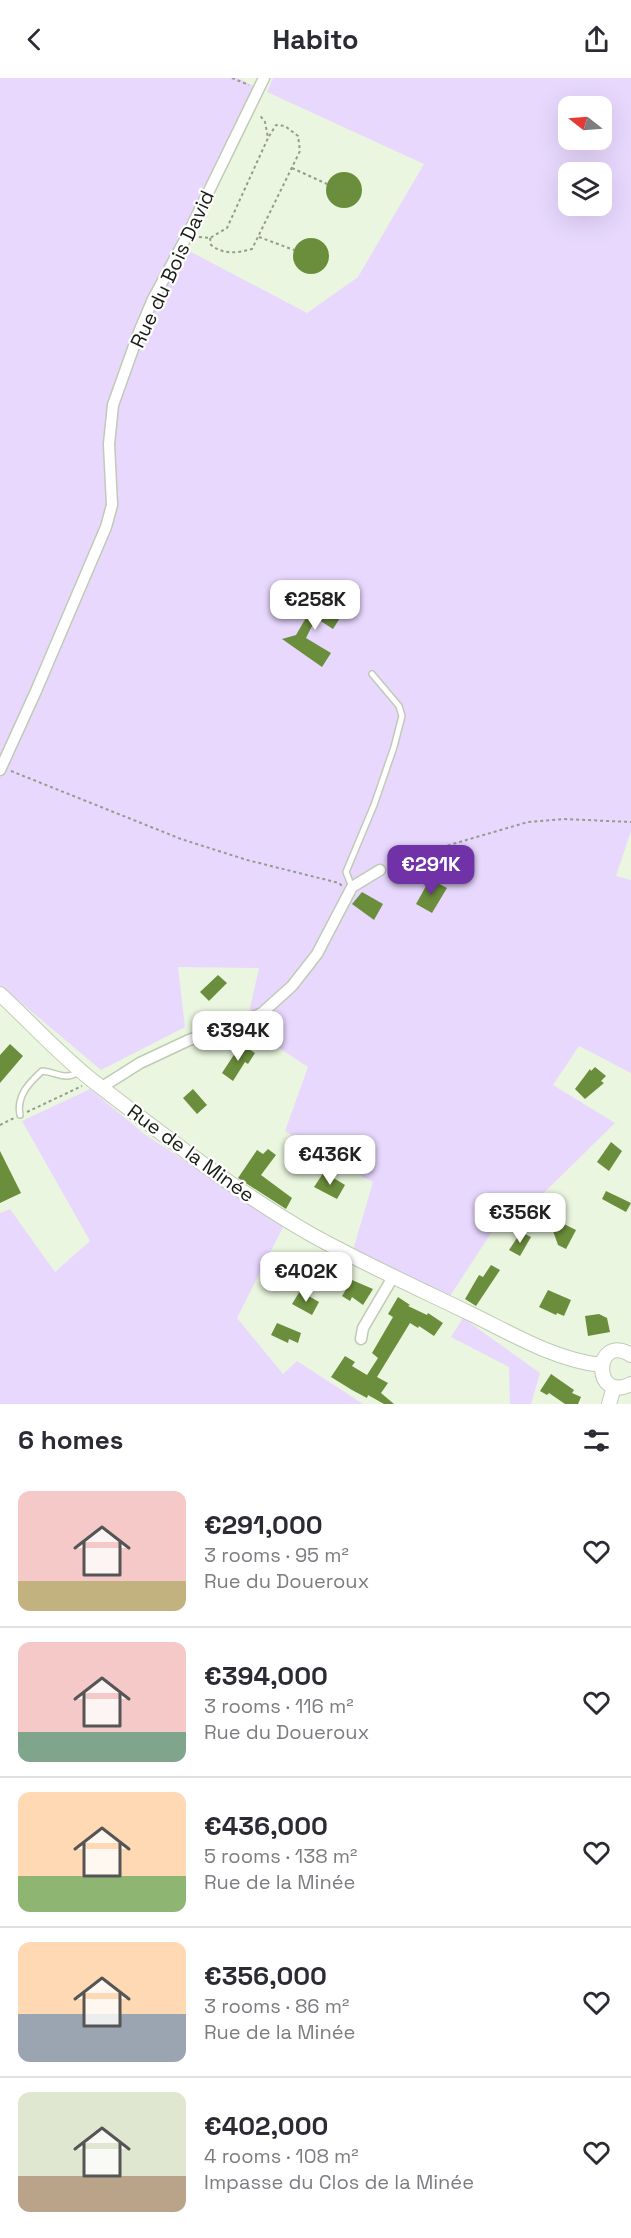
<!DOCTYPE html>
<html lang="en">
<head>
<meta charset="utf-8">
<style>
	body { margin:0; font-family:"Space Grotesk",sans-serif; background:#f7f7f7; color:#2b2b33; height:100vh; display:flex; flex-direction:column; font-size:22px; white-space:nowrap }
	* { box-sizing:border-box; margin:0 }
	p { font-size:20px; color:#7c7c81 }
	.icon { flex:none; width:33px; height:33px; fill:none; stroke:currentColor; stroke-width:2; stroke-linecap:round; stroke-linejoin:round }
	.map { position:relative; height:1326px; overflow:hidden }
	.side { display:flex; flex-direction:column; background:#fff; flex:1 }
	.side>* { flex:none }
	.needle { width:39px; rotate:287deg }
	.fabs { position:absolute; left:558px; top:18px; display:grid; gap:12px }
	.fabs a { display:grid; place-items:center; width:54px; height:54px; border-radius:12px; background:#fff; box-shadow:0 6px 24px #0002; font-size:30px }
	.price { position:absolute; translate:-50% -51px; padding:0 14px; border-radius:12px; background:#fff; color:#222; font-size:20px; line-height:39px; filter:drop-shadow(0 2px 3px #0008) }
	.price::after { content:''; position:absolute; left:50%; top:36px; width:18px; height:14px; margin-left:-9px; background:inherit; clip-path:polygon(0 0,100% 0,50% 100%) }
	.price.current { background:#7132a8; color:#fff }
	ul { padding:0; list-style:none }
	li { display:flex; align-items:center; gap:18px; height:150px; padding:0 18px }
	li+li { border-top:2px solid #e1e1e2 }
	li span { display:grid; place-items:center; flex:none; width:168px; height:120px; border-radius:12px; color:#555 }
	li>.icon { margin-inline-start:auto }
	span .icon { width:72px; height:72px; fill:#fffc; stroke-width:1 }
	li b { font-size:26px }
	h2 { display:flex; justify-content:space-between; align-items:center; height:72px; padding:0 18px; font-size:26px }
	header { display:flex; justify-content:space-between; align-items:center; height:78px; padding:0 18px; background:#fff; font-size:27px; font-weight:600 }
	.map>svg:first-child { display:block }
	.green { fill:#e8d8fe; fill-rule:evenodd }
	.building { fill:#6b8e3c }
	.lines { fill:none; stroke-linecap:round; stroke-linejoin:round }
	.service-casing { stroke:#bfcbb4; stroke-width:8 }
	.minor-casing { stroke:#bfcbb4; stroke-width:13 }
	.tertiary-casing { stroke:#bfcbb4; stroke-width:16 }
	.path { stroke:#949d8c; stroke-width:2; stroke-dasharray:3 3; stroke-linecap:butt }
	.service { stroke:#fff; stroke-width:5 }
	.minor { stroke:#fff; stroke-width:10 }
	.tertiary { stroke:#fff; stroke-width:14 }
	.labels { text-anchor:middle; dominant-baseline:central; stroke-width:4.5; stroke-linejoin:round; paint-order:stroke }
	.street-label { font-size:20px; fill:#191d15; stroke:#fff }
</style>
</head>
<body>
<header><svg class="icon" aria-label="back" viewBox="0 0 24 24"><path d="M15 5l-7 7 7 7"/></svg>Habito<svg class="icon" aria-label="share" viewBox="0 0 24 24"><path d="M12 15V3M7 8l5-5 5 5M5 13v7h14v-7"/></svg></header>
<div class="map">
<svg width="631" height="1326" viewBox="0 0 631 1326">
	<rect width="100%" height="100%" fill="#eaf6df"/>
	<g class="green">
		<path d="M0,0h238l18,9 -80,157 131,69 51,-36 66,-113 -157,-72 6,-14h358v753l-15,45 15,4v193l-52,-27 -26,39 62,38 -108,106 -10,-5 -47,72 -97,-46 20,-68 -46,-24 -42,-27 23,-64 -62,-41 13,-58 -81,-1 7,60 -84,43 -101,-85zM568,28h34v34h-34zM568,94h34v34h-34z"/>
		<path d="M90,1011l53,44 140,94 -46,91 46,56 14,-13 66,43h-363v-191l10,-4 45,63 35,-31 -68,-120z"/>
		<path d="M463,1240l77,55 -9,31h-21l-1,-37 -58,-30z"/>
	</g>
	<g class="building">
		<circle cx="344" cy="112" r="18"/>
		<circle cx="311" cy="178" r="18"/>
		<path d="M318,519l7,3 -2,4 9,5 1,-2 10,6 -10,16 -17,-11 -10,20 25,15 -9,14 -40,-28 14,-4 11,-19 -3,-2 9,-15 3,2z"/>
		<path d="M430,801l17,9 -15,25 -16,-9z"/>
		<path d="M362,814l21,12 -9,16 -22,-16z"/>
		<path d="M218,897l9,8 -18,18 -9,-9z"/>
		<path d="M10,966l13,12 -23,27v-28z"/>
		<path d="M241,966l14,9 -7,11 -3,-2 -12,19 -11,-8z"/>
		<path d="M595,989l11,9 -5,5 3,2 -19,16 -10,-10 15,-20 1,2z"/>
		<path d="M193,1011l14,16 -10,9 -14,-16z"/>
		<path d="M611,1064l11,9 -13,20 -12,-9z"/>
		<path d="M268,1071l8,6 -15,20 31,23 -6,11 -48,-31 19,-28 6,4z"/>
		<path d="M0,1073l21,42 -21,10z"/>
		<path d="M324,1094l21,13 -8,14 -23,-12z"/>
		<path d="M606,1113l25,12 -5,9 -24,-13z"/>
		<path d="M549,1125l7,4 -7,13 -13,-7z"/>
		<path d="M558,1143l18,9 -10,19 -8,-4 -5,-14z"/>
		<path d="M521,1154l10,5 -11,19 -11,-6z"/>
		<path d="M491,1187l9,5 -24,36 -11,-7 14,-24 4,2z"/>
		<path d="M352,1202l21,9 -10,16 -11,-8 -2,4 -8,-5z"/>
		<path d="M548,1212l23,10 -7,16 -7,-3 -1,2 -17,-8z"/>
		<path d="M300,1213l19,11 -7,13 -20,-11z"/>
		<path d="M398,1219l12,8 -2,1 19,9 1,-2 15,10 -9,13 -15,-10 -1,2 -8,-5 -33,54 11,6 -7,10 13,11h-10l-16,-9 -1,3 -15,-8 -21,-13 14,-21 10,6 -3,4 15,9 11,-17 -6,-5 21,-36 -5,-3z"/>
		<path d="M599,1236l8,4 3,14 -22,4 -3,-20z"/>
		<path d="M277,1245l24,10 -3,10 -9,-4 -1,4 -17,-8z"/>
		<path d="M551,1296l23,16 -2,3 9,4 -3,7h-13l-16,-11 -2,2 -7,-4z"/>
	</g>
	<g class="lines">
		<g class="service-casing">
			<g id="service">
				<path d="M352,809l-6,-15 28,-67 20,-58 8,-31 -3,-10 -27,-32"/>
				<path d="M20,1037c-4,-19 9,-32 22,-44 17,1 20,11 39,0"/>
			</g>
		</g>
		<g class="minor-casing">
			<g id="minor">
				<path d="M0,692l36,-79 70,-164 6,-22 -3,-61 4,-39 26,-73 14,-33 34,-63 77,-158"/>
				<path d="M102,1009l38,-24 49,-23 51,-17 22,-10 30,-27 25,-32 35,-67 28,-17"/>
				<path d="M361,1261l2,-11 30,-51"/>
			</g>
		</g>
		<g class="tertiary-casing">
			<g id="tertiary">
				<path d="M0,916c31,29 60,61 93,87 70,54 142,110 219,154 51,28 103,52 155,77 42,20 87,48 134,53"/>
				<path d="M631,1277c-38,-23 -39,49 0,29"/>
				<path d="M609,1326l5,-17"/>
			</g>
		</g>
		<g class="path">
			<path d="M232,0l17,7"/>
			<path d="M292,90l35,16"/>
			<path d="M199,159l11,1 17,-10 41,-90 -3,-16 -6,-8"/>
			<path d="M259,159l35,13"/>
			<path d="M210,160l1,7c13,10 26,8 41,4l48,-98 -2,-15 -13,-10 -9,-1 -8,13"/>
			<path d="M11,693l170,68 66,21 92,23 3,3"/>
			<path d="M391,787l24,-10 113,-33 35,-3 68,3"/>
			<path d="M27,1034l55,-26"/>
			<path d="M0,1047l14,-7"/>
		</g>
		<use href="#service" class="service"/>
		<use href="#minor" class="minor"/>
		<use href="#tertiary" class="tertiary"/>
	</g>
	<g class="labels">
		<g class="street-label">
			<text transform="translate(172 191) rotate(-65)">Rue du Bois David</text>
			<text transform="translate(191 1075) rotate(36)">Rue de la Minée</text>
		</g>
	</g>
</svg>
<div class="fabs">
<a><svg class="needle" viewBox="-14 -14 28 28"><path d="M0-13l5 13h-10z" fill="#e53935"/><path d="M0 13l5-13h-10z" fill="#7c7c81"/></svg></a>
<a><svg class="icon" aria-label="layers" viewBox="0 0 24 24"><path d="M12 4l9 5-9 5-9-5zM3 14l9 5 9-5"/></svg></a>
</div>
<b class="price" style="left:315px;top:553px">€258K</b>
<b class="price current" style="left:431px;top:818px">€291K</b>
<b class="price" style="left:238px;top:984px">€394K</b>
<b class="price" style="left:330px;top:1108px">€436K</b>
<b class="price" style="left:520px;top:1166px">€356K</b>
<b class="price" style="left:306px;top:1225px">€402K</b>
</div>
<section class="side">
<h2>6 homes<svg class="icon" aria-label="filters" viewBox="0 0 24 24"><path d="M4 7h16M4 17h16"/><circle cx="9" cy="7" r="2"/><circle cx="15" cy="17" r="2"/></svg></h2>
<ul>
<li><span style="background:linear-gradient(#f6c9c9 75%,#c2b280 0)"><svg class="icon" aria-label="home" viewBox="0 0 24 24"><path d="M3 11l9-7 9 7M6 9v11h12V9"/></svg></span><div><b>€291,000</b><p>3 rooms · 95 m²</p><p>Rue du Doueroux</p></div><svg class="icon" aria-label="heart" viewBox="0 0 24 24"><path d="M12 20l-8-8c-3-5 5-10 8-4 3-6 11-1 8 4z"/></svg></li>
<li><span style="background:linear-gradient(#f6c9c9 75%,#7fa58c 0)"><svg class="icon" aria-label="home" viewBox="0 0 24 24"><path d="M3 11l9-7 9 7M6 9v11h12V9"/></svg></span><div><b>€394,000</b><p>3 rooms · 116 m²</p><p>Rue du Doueroux</p></div><svg class="icon" aria-label="heart" viewBox="0 0 24 24"><path d="M12 20l-8-8c-3-5 5-10 8-4 3-6 11-1 8 4z"/></svg></li>
<li><span style="background:linear-gradient(#ffd9b3 70%,#8fb573 0)"><svg class="icon" aria-label="home" viewBox="0 0 24 24"><path d="M3 11l9-7 9 7M6 9v11h12V9"/></svg></span><div><b>€436,000</b><p>5 rooms · 138 m²</p><p>Rue de la Minée</p></div><svg class="icon" aria-label="heart" viewBox="0 0 24 24"><path d="M12 20l-8-8c-3-5 5-10 8-4 3-6 11-1 8 4z"/></svg></li>
<li><span style="background:linear-gradient(#ffd9b3 60%,#9aa5b1 0)"><svg class="icon" aria-label="home" viewBox="0 0 24 24"><path d="M3 11l9-7 9 7M6 9v11h12V9"/></svg></span><div><b>€356,000</b><p>3 rooms · 86 m²</p><p>Rue de la Minée</p></div><svg class="icon" aria-label="heart" viewBox="0 0 24 24"><path d="M12 20l-8-8c-3-5 5-10 8-4 3-6 11-1 8 4z"/></svg></li>
<li><span style="background:linear-gradient(#dfe7d0 70%,#b9a48a 0)"><svg class="icon" aria-label="home" viewBox="0 0 24 24"><path d="M3 11l9-7 9 7M6 9v11h12V9"/></svg></span><div><b>€402,000</b><p>4 rooms · 108 m²</p><p>Impasse du Clos de la Minée</p></div><svg class="icon" aria-label="heart" viewBox="0 0 24 24"><path d="M12 20l-8-8c-3-5 5-10 8-4 3-6 11-1 8 4z"/></svg></li>
</ul>
</section>
</body>
</html>
